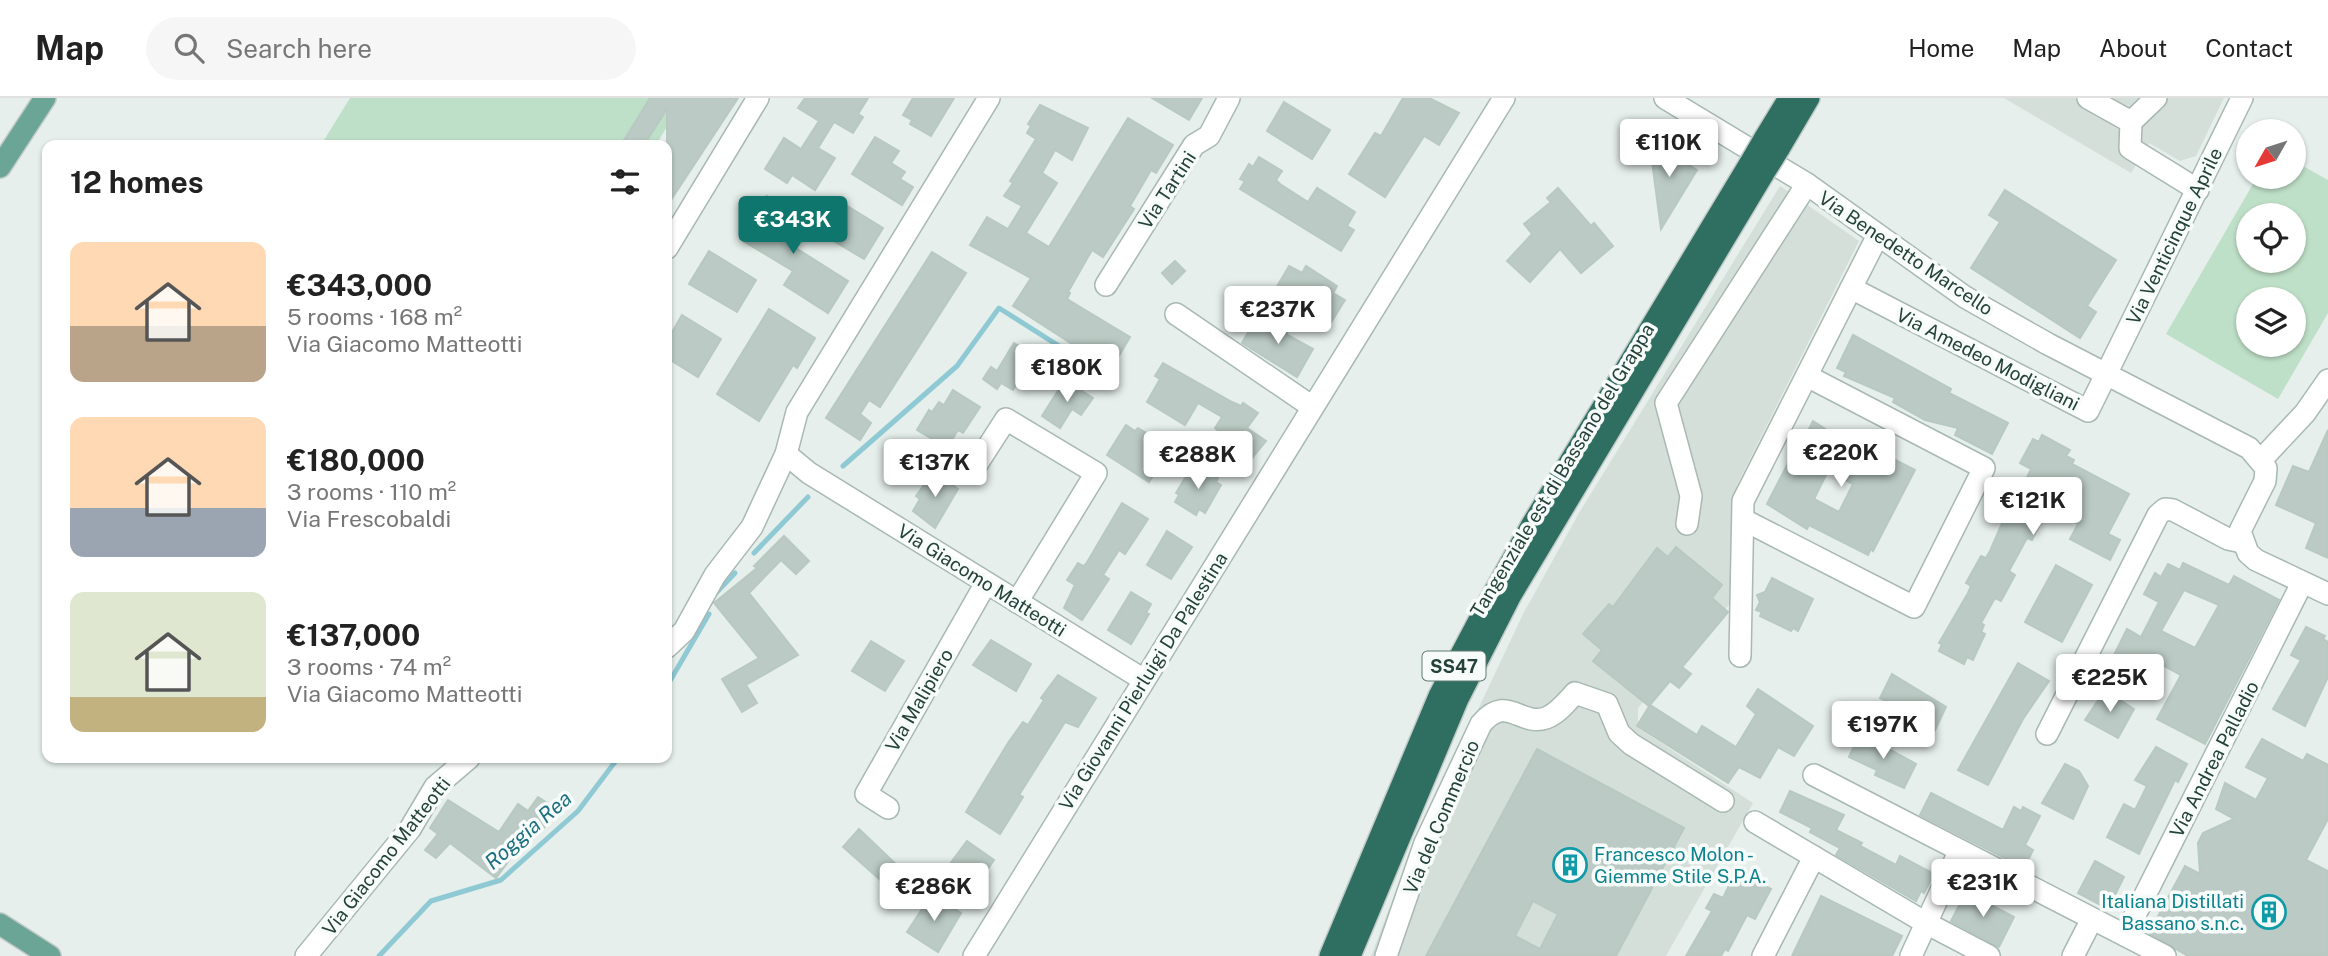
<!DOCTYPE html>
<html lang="en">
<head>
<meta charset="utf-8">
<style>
	body { margin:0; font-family:"Public Sans",sans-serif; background:#f6f6f6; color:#222; height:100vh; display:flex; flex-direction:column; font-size:26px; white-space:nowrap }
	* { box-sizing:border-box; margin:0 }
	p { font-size:23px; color:#767676 }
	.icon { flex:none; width:38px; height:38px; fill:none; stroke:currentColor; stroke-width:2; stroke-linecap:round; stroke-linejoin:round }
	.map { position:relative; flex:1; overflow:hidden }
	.panel { position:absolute; left:42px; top:42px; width:630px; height:623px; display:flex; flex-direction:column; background:#fff; border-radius:14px; box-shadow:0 2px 5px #0004 }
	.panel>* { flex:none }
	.needle { width:46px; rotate:231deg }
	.buttons { position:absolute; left:2236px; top:21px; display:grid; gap:14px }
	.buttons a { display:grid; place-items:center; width:70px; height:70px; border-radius:50%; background:#fff; box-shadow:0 2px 5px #0004; font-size:35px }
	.price { position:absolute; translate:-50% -60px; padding:0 16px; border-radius:7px; background:#fff; color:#222; font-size:23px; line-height:46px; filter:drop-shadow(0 2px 4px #0008) }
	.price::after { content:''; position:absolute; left:50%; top:42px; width:21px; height:16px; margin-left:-10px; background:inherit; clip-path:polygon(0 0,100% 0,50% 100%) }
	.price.active { background:#0f766e; color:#fff }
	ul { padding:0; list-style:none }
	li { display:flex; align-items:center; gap:21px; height:175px; padding:0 28px }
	li span { display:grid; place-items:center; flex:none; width:196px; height:140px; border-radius:14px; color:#555 }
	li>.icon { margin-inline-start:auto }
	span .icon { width:84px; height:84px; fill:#fffc; stroke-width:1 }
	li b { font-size:30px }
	h2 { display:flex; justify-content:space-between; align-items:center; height:84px; padding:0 28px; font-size:30px }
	header { display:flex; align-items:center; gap:42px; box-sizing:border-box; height:98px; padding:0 35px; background:#fff; border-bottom:2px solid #e0e0e0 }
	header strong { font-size:33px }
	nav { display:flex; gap:38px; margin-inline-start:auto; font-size:24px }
	.search { width:490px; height:63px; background:#f6f6f6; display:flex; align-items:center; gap:18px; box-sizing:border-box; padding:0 24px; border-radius:38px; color:#767676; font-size:26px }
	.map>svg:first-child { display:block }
	.built { fill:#d4dfda }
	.green { fill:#bfe0c8; fill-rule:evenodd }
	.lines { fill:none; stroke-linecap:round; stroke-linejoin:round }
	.stream { stroke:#8ec9d4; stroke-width:5 }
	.building { fill:#bbcac4; stroke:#b8c9c2; stroke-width:2; fill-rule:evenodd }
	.minor-casing { stroke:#a8b8b2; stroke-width:24 }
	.major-casing { stroke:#c2cac8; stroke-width:24 }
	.highway-casing { stroke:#c2cac8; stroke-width:24 }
	.minor { stroke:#fff; stroke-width:21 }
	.major { stroke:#6aa596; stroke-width:21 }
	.highway { stroke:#2f6f62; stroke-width:21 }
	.highway-bridge-casing { stroke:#c2cac8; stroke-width:24; stroke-linecap:butt }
	.highway-bridge { stroke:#2f6f62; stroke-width:21 }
	.labels { text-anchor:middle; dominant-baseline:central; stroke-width:7; stroke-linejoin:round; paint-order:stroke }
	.shield { fill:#f7fbf9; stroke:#637a73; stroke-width:2 }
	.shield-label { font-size:18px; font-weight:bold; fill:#24423a }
	.street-label { font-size:19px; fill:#24423a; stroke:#f7fbf9 }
	.culture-label { font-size:19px; fill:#0d838f; stroke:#f7fbf9; text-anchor:start }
	.water-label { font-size:21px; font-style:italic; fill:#1c6f80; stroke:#f7fbf9 }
</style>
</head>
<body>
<header>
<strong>Map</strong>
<div class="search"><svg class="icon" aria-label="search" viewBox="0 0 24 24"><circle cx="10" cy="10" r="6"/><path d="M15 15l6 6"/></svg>Search here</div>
<nav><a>Home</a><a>Map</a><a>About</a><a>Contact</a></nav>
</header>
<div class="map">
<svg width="2328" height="858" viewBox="0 0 2328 858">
	<rect width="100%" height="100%" fill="#e6efeb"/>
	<g class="built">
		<path d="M2004,0h220l-28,58 -16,5 -31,-18 -18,30z"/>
		<path d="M1780,88l79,55 -122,244 -1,112 -98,111v20l115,75 -87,153h-295l40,-104 112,-238 56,-101z"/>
	</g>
	<g class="green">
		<path d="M350,0h334l-28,47h-335z"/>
		<path d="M2294,63l34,19v133l-50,86 -112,-65 91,-157h37zM2294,117v46h-45v-46zM2249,201h45v46h-45z"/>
	</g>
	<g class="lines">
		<g class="stream">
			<path d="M843,368l114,-100 42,-58 112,71"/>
			<path d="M754,455l54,-56"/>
			<path d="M715,496l20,-21"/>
			<path d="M667,588l42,-72"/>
			<path d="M379,858l52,-55 70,-21 77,-69 40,-53"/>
		</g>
	</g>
	<g class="building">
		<path d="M650,0h88l-71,108v-97l-23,36h-23z"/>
		<path d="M805,0h63l-10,16 5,3 -10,16 -19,-11 -16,26 17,10 -20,32 -23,-15 -5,8 -22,-14 19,-31 17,11 18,-28 -21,-13z"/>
		<path d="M913,0h41l-23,38 -21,-12 2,-4 -9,-5z"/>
		<path d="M1152,0h50l-13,22z"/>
		<path d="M1403,0h26l30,15 -20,32 -15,-9 -39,61 -36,-23 26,-41 6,3z"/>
		<path d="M1284,4l46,28 -18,29 -45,-28z"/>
		<path d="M1040,7l48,23 -16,32 -17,-10 -13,23 15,10 -31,50 23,14 79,-129 45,27 -17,28 -5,-3 -21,36 4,3 -31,48 -11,-7 -24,42 2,1 -3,6 63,38 -19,32 -98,-63 18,-28 -61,-33 17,-28 21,12 14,-23 -18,-10 9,-13 -3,-2 26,-42 -9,-6 4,-7 -3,-2z"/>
		<path d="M875,39l24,14 -8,12 14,9 -5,7 13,8 -11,18 -50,-31z"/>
		<path d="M1649,41l48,31 -36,59z"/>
		<path d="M1259,59l23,14 -6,9 4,4 28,18 9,-14 38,24 -8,14 7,4 -13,21 -101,-62 5,-8 -5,-2 9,-15 4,3z"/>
		<path d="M1558,90l33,38 3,-3 19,23 -32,27 -21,-24 -30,33 -23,-21 25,-27 -8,-10 27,-22 -4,-4z"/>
		<path d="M2005,92l111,70 -29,46 9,6 -16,26 -109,-70 29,-46 -11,-7z"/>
		<path d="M767,98l31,20 -15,24 65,41 -20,32 -44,-28 9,-14 -53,-32z"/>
		<path d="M836,101l47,29 -19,31 -47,-28z"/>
		<path d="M709,153l47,29 -19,32 -48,-28z"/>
		<path d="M932,154l34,21 -86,134 -11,-7 -9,14 11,9 -11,17 -34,-22z"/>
		<path d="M1175,163l10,10 -13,13 -10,-11z"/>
		<path d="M1289,168l13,7 4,-7 31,20 -4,7 12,7 -15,24 -55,-34z"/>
		<path d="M769,211l46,29 -18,30 -4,-3 -34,56 -42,-27z"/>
		<path d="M682,217l39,24 -23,38 -31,-19v-17z"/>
		<path d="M1257,219l31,14 -2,3 27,15 -16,28 -55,-34z"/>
		<path d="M1853,237l98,54 -2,4 59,30 -16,31 -37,-19 3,-7 -33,-8 -32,-18 2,-4 -51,-22 2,-4 -9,-4z"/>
		<path d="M1014,245l19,12 -2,4 9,6 -7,12 -9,-5 -11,18 -12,-7 -4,6 -14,-10 8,-12 6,4z"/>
		<path d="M1163,265l69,39 9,4 2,-3 15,10 -11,15 19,13 -18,22 -29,-19 6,-8 -10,-8 7,-11 -24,-14 -13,22 -38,-23 13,-23 -5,-3z"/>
		<path d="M1065,282l28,18 -12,17 -9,-6 -12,19 -18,-12z"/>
		<path d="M953,292l27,17 -17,26 -5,-3 -11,18 -30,-18 12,-20 3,2 7,-10 5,3z"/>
		<path d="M1813,323l55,35 4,-8 43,22 -42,81 -2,-2 -3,6 -59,-30 -2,4 -40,-25 34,-66 3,1zM1828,373l25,13 -14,28 -25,-13z"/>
		<path d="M1126,327l9,6 3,-3 23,14 -3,4 10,6 -19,30 -42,-27z"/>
		<path d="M2328,332v128l-22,-10 10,-25 -40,-18 17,-39 16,6z"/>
		<path d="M2042,337l28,15 -4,6 8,4 -2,4 57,30 -21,40 12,6 -10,20 -40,-21 8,-15 -8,-4 12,-24 -27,-14 -15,30 5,2 -13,26 -5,-2 -18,33 6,4 -14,26 -6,-3 -14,25 3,2 -3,7 4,2 -12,26 -6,-3 -3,7 -25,-13 3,-7 -3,-1 29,-50 3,-7 -5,-3 15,-27 5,2 4,-7 23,-53 7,-5 11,-24 -11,-6 13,-24 6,3z"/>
		<path d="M1197,368l21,12 -2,4 5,3 -16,28 -6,-4 -3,6 -21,-13 4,-7 -3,-2 14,-23 4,2z"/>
		<path d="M934,373l24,18 -23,39 -22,-17 7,-12 -4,-3z"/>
		<path d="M1122,405l26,16 -23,35 -6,-4 -16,25 6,4 -27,41 -18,-12 11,-23 -8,-5 11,-17 5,3 3,-2z"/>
		<path d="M1167,433l25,16 -21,32 -24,-14z"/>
		<path d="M784,438l25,25 -13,13 -15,-14 -32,33 49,62 -52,30 11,18 -15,9 -20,-33 37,-21 -45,-55 43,-35 -3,-2z"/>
		<path d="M1676,449l46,38 -10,13 16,14 -46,55 9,7 -12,14 -9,-7 -21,25 -56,-45 9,-11 -19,-16 26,-30 4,3 44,-59 11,9z"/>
		<path d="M2183,465l46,22 5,-9 45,24 -74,144 -48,-25 24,-44 -33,-18 -7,13 -27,-15 13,-26 14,8 18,-35 -15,-8 11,-21 6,4 7,-13 12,6zM2184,492l35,15 -24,43 -34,-17z"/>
		<path d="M2056,467l36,20 -30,57 -37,-20z"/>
		<path d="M1772,480l41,21 -15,32 -5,-3 -2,3 -31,-15 2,-4 -6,-2 4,-8 -3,-7 8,-3z"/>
		<path d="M1131,494l20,12 -5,9 3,1 -18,30 -23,-14z"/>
		<path d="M2306,529l19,9 -2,3 5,3v35l-23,49 -32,-17 28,-49 -10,-5z"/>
		<path d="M991,542l40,24 -15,27 -43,-26z"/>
		<path d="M871,543l33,20 -19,30 -33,-20z"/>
		<path d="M2018,565l31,18 -26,38 -35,66 -30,-15z"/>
		<path d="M1892,576l54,33 -11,23 -9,-5 -3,5 -37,-23 2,-5 -8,-4z"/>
		<path d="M1058,577l38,23 -18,29 -13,-5 -46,73 4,2 -23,37 -34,-22 42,-69 15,-21 5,3 16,-25 -3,-2z"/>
		<path d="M1758,591l55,37 -19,30 -16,-9 -18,31 -21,-11 -11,16 -91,-57 13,-21 47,30 5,-9 34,21 20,-33 -9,-8z"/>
		<path d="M2105,592l29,19 -16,29 -33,-18z"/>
		<path d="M1860,635l56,31 -12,24 -29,-13 2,-5 -28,-13z"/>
		<path d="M2262,641l41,22 4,-7 21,11v54l-22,41 22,11v85h-140l-39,-23 36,-67 15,8 -2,-31 5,-10 31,-14 -18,-10 9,-26 31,17 12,-22 -22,-11z"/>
		<path d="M2156,649l31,17 -9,18 -3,-2 -36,74 -32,-17 17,-33 11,6 12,-24 -12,-6z"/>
		<path d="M1537,651l147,79 -68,128h-190zM1533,803l25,13 -18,35 -25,-13z"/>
		<path d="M2065,666l14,7 9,15 -15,33 -31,-16z"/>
		<path d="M1790,693l54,24 -8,15 26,13 -2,3 36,19 4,-9 34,18 -10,19 -3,-2 -5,10 -80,-46 4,-7 -30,-16 2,-4 -32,-16z"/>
		<path d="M1931,695l72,37 11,-23 7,4 2,-4 17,9 -15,29 8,5 -9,18 -104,-53z"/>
		<path d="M538,699l23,15 -25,23 -5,-4 -35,47 -46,-35 -14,15 -11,-8 13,-16 -8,-6 18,-28 51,32 19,-28 10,7z"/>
		<path d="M859,731l40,38 -13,18 -43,-38z"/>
		<path d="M967,743l27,19 -14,20 4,3 -8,11 -32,-22z"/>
		<path d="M2095,763l29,16 -16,32 -30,-16z"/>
		<path d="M1736,773l35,18 -16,30 -8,-4 -19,36 -3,-2 -4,7h-35l26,-45 -6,-3 8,-14 9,4z"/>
		<path d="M1966,794l48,25 -15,30 -48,-26z"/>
		<path d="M932,796l29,19 -23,39 -31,-20z"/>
		<path d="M1821,798l81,40 -10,20h-100z"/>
	</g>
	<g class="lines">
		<g class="minor-casing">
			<g id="minor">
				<path d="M1665,0l142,86 158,113 83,47 201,104 17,20 -1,13 -25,50 8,22 8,7 72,34"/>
				<path d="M2088,0l43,24 25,-24"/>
				<path d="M2131,24l-1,26 68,42"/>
				<path d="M667,150l91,-150"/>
				<path d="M1106,187l88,-140 15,-9 20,-38"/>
				<path d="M1851,190l237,123 154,-313"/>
				<path d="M1176,216l135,92"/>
				<path d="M786,356l23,19 335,207"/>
				<path d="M2261,362l44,-47 23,-33"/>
				<path d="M977,366l29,-45 90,54 -79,129"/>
				<path d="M1744,422l170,87 70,-139 -177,-92"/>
				<path d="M1687,426l4,-28 -25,-93 141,-219"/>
				<path d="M667,549l17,-16 31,-56 37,-48 34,-73 11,-42 192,-314"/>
				<path d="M1740,558l3,-155 134,-264"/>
				<path d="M2047,636l111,-219 7,-6 8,1 55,29 14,3"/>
				<path d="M1814,677l351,181"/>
				<path d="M888,710l-22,-14 120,-211"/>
				<path d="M1755,724l171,101 63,33"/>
				<path d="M2125,837l177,-352"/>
				<path d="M306,858l104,-127 25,-42 34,-29"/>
				<path d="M974,858l530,-858"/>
				<path d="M1386,858l39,-113 56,-119c26,-31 39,3 65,-6 11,-4 21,-16 29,-25l32,11 12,29 12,11 92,57"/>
				<path d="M1763,858l51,-99"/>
				<path d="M1911,858l48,-104"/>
				<path d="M2073,858l19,-37"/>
			</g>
		</g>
		<g class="major-casing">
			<g id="major">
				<path d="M0,69l45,-69"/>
				<path d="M0,826l50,32"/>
			</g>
		</g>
		<g class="highway-casing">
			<g id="highway">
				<path d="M1764,41l25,-41"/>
				<path d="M1779,51l30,-51"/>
				<path d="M1330,858l109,-260 47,-89 45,-81 219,-363"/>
				<path d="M1350,858l108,-257 53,-104 253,-422"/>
			</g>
		</g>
		<use href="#minor" class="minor"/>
		<use href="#major" class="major"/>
		<use href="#highway" class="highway"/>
		<g class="highway-bridge-casing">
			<g id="highway-bridge">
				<path d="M1750,65l14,-24"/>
				<path d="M1764,75l15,-24"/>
			</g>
		</g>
		<use href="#highway-bridge" class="highway-bridge"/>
	</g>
	<defs>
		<g id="building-ring" transform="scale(1.75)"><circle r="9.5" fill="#f7fbf9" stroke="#0f9aa8" stroke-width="1.5"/><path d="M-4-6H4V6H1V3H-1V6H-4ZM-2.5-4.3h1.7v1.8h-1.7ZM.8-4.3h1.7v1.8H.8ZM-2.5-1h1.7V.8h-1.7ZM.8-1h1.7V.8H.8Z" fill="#0f9aa8"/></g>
	</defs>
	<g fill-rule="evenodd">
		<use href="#building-ring" x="1570" y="767"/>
		<use href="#building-ring" x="2269" y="814"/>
	</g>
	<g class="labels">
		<rect class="shield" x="1422.5" y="553.5" width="63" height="29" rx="5"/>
		<g class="shield-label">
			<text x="1454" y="568">SS47</text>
		</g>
		<g class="street-label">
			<text transform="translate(1167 92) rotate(-57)">Via Tartini</text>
			<text transform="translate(2174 138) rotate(-64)">Via Venticinque Aprile</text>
			<text transform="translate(1906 155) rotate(34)">Via Benedetto Marcello</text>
			<text transform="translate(1988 261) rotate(27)">Via Amedeo Modigliani</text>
			<text transform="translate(1562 372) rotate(-59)">Tangenziale est di Bassano del Grappa</text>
			<text transform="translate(982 482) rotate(32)">Via Giacomo Matteotti</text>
			<text transform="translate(1143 583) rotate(-58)">Via Giovanni Pierluigi Da Palestina</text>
			<text transform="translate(919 602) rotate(-60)">Via Malipiero</text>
			<text transform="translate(2214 661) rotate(-63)">Via Andrea Palladio</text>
			<text transform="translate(1441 719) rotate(-67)">Via del Commercio</text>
			<text transform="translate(386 758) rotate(-52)">Via Giacomo Matteotti</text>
		</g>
		<g class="culture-label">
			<text x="1594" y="756">Francesco Molon -<tspan x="1594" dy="22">Giemme Stile S.P.A.</tspan></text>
			<text x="2244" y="803" text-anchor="end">Italiana Distillati<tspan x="2244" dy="22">Bassano s.n.c.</tspan></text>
		</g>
		<g class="water-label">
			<text transform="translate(528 732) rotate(-41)">Roggia Rea</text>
		</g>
	</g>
</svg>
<div class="buttons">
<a><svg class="needle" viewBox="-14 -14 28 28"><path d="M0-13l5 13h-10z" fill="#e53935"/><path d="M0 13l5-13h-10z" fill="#767676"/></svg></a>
<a><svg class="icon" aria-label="locate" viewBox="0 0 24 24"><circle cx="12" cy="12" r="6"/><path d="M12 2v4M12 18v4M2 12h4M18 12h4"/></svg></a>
<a><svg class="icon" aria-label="layers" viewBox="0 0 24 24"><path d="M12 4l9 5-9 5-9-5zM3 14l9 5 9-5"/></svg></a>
</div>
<b class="price" style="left:1669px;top:81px">€110K</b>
<b class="price active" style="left:793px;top:158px">€343K</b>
<b class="price" style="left:1278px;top:248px">€237K</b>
<b class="price" style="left:1067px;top:306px">€180K</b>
<b class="price" style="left:1841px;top:391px">€220K</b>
<b class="price" style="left:1198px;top:393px">€288K</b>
<b class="price" style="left:935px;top:401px">€137K</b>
<b class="price" style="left:2033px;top:439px">€121K</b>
<b class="price" style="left:2110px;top:616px">€225K</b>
<b class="price" style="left:1883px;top:663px">€197K</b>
<b class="price" style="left:1983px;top:821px">€231K</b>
<b class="price" style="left:934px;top:825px">€286K</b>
<section class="panel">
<h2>12 homes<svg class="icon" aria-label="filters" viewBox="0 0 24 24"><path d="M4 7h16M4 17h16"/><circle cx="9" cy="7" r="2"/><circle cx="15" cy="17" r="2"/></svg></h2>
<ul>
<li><span style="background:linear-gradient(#ffd9b3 60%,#b9a48a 0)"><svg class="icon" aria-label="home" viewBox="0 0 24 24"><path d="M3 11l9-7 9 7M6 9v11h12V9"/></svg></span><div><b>€343,000</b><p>5 rooms · 168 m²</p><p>Via Giacomo Matteotti</p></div></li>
<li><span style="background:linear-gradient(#ffd9b3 65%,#9aa5b1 0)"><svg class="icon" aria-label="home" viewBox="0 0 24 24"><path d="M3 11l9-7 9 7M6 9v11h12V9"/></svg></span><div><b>€180,000</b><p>3 rooms · 110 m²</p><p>Via Frescobaldi</p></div></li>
<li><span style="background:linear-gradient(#dfe7d0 75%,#c2b280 0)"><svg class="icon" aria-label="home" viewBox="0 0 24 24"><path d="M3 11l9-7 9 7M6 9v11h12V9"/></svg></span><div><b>€137,000</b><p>3 rooms · 74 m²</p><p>Via Giacomo Matteotti</p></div></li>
</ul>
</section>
</div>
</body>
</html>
